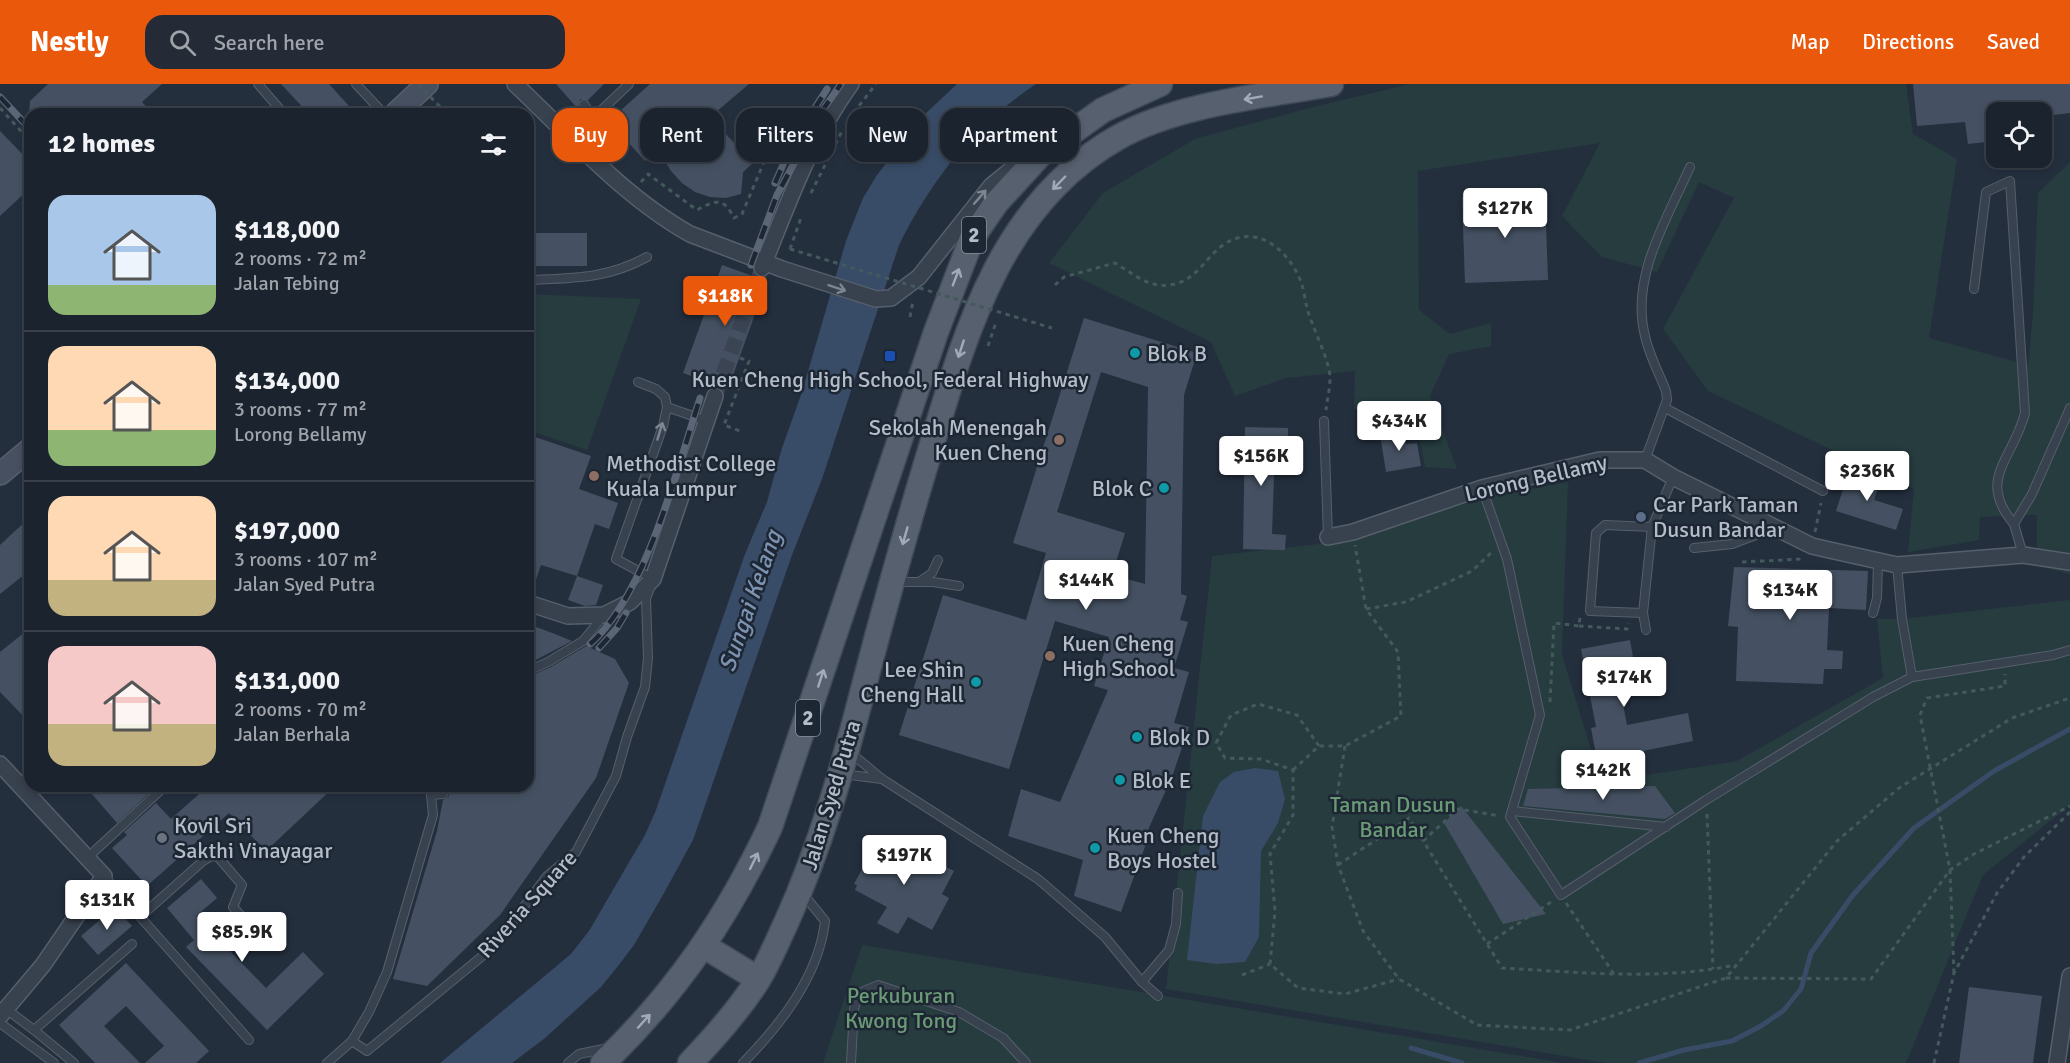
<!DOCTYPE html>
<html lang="en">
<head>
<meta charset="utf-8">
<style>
	body { margin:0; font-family:Signika,sans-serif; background:#242b36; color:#f1f3f6; height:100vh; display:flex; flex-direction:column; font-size:22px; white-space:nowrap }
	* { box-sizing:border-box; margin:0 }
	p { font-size:20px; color:#a0a4aa }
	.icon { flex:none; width:33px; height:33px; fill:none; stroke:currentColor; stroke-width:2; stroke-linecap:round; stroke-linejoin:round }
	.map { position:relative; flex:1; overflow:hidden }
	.drawer { position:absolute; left:24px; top:24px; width:510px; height:684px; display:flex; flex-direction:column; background:#1b232e; border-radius:18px; box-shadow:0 3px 9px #0003,0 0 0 2px #39404a }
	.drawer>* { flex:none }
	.guide { position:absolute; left:552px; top:24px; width:570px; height:54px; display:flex; gap:12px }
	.controls { position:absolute; left:1986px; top:18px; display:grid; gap:12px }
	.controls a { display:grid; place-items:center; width:66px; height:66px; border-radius:12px; background:#1b232e; box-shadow:0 3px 9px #0003,0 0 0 2px #39404a; font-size:30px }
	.price { position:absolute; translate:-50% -51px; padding:0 14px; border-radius:6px; background:#fff; color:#222; font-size:20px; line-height:39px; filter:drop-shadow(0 2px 3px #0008) }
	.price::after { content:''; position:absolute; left:50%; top:36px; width:18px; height:14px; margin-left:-9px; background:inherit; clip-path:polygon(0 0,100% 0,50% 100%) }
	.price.active { background:#ea580c; color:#fff }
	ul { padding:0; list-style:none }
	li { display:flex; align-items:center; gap:18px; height:150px; padding:0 24px }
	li+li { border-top:2px solid #39404a }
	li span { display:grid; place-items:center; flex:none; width:168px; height:120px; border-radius:18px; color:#555 }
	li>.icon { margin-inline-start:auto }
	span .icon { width:72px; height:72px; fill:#fffc; stroke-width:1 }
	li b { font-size:26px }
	h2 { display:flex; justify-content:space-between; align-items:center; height:72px; padding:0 24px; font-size:26px }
	.pill { padding:0 21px; border-radius:18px; background:#1b232e; box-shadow:0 3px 9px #0003,0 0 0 2px #39404a; font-size:21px; line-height:54px }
	.pill.active { background:#ea580c; color:#fff }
	header { display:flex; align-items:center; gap:36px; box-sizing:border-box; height:84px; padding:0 30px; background:#ea580c; color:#fff }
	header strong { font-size:28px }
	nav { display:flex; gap:33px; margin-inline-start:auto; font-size:21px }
	.search { width:420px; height:54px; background:#242b36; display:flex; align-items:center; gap:15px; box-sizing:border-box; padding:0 21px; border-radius:18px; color:#a0a4aa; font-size:22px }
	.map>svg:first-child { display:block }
	.green { fill:#263c3f }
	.water { fill:#394c67 }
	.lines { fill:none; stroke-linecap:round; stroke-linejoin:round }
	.stream { stroke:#394c67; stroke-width:5 }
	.building { fill:#455162; fill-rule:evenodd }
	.minor-tunnel { stroke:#3a4453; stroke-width:15; stroke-dasharray:15 8; stroke-linecap:butt }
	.service-casing { stroke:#565f6c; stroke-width:10 }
	.minor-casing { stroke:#565f6c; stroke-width:18 }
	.secondary-casing { stroke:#565f6c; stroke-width:24 }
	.primary-casing { stroke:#414a57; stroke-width:27 }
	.path { stroke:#44595c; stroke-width:3; stroke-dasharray:4.5 4.5; stroke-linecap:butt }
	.service { stroke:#38414e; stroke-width:8 }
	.minor { stroke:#38414e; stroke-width:15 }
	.secondary { stroke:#465061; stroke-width:21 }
	.primary { stroke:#56606e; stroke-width:24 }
	.rail-casing { stroke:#5a6575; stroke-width:7 }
	.rail { stroke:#1d2633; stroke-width:4.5; stroke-dasharray:14; stroke-linecap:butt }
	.path-bridge { stroke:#44595c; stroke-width:3; stroke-dasharray:4.5 4.5; stroke-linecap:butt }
	.oneway { stroke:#a1aab7 }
	.oneway2 { stroke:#7c8592 }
	.culture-dot { fill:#0f9aa8; stroke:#1d2633; stroke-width:2 }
	.transit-dot { fill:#1a4fb4; stroke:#1d2633; stroke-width:2 }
	.education-dot { fill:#8d6e63; stroke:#1d2633; stroke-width:2 }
	.service-dot { fill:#5c6f8a; stroke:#1d2633; stroke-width:2 }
	.worship-dot { fill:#6b7280; stroke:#1d2633; stroke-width:2 }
	.labels { text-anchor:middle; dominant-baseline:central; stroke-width:5; stroke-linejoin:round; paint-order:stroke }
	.shield { fill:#1d2633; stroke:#878f9c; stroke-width:1.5 }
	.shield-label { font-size:21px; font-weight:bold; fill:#b4bcc9 }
	.poi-label { font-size:22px; fill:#b4bcc9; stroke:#1d2633; text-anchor:start }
	.street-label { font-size:22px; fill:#b4bcc9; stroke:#1d2633 }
	.park-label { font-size:22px; fill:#6b9a76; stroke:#1d2633 }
	.water-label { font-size:24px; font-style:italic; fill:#7c92b1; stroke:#1d2633 }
</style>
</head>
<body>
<header>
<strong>Nestly</strong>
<div class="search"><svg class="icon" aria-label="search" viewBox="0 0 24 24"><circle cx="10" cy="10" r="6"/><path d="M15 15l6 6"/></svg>Search here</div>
<nav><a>Map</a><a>Directions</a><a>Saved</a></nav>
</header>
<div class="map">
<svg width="2070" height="979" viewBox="0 0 2070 979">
	<rect width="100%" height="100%" fill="#242f3e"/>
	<g class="green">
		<path d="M1410,0h496l7,50 44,25 -28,179 99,27 5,-51 5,-121 32,-31v412l-33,-8v-51l-57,2 -1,23 -71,12 6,-63 -206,-98 -45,-62 71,-131 -35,-16 -42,90 -55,-15 -40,-41 38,-73 -182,28 1,139 31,24 41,-11v23l-42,8 -19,42 27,73 -32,-2 -10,-53 -61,-5 1,-38 -69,7 -51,18 -24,-54 -162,-79 54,-70 92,-54 118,-32z"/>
		<path d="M528,210l113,5 -54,151 -59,-20z"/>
		<path d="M1568,398l-6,173 39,127 136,-21 146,-83 -6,-59h25l168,-19v205l-87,70 -77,188h-300l-440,-74 46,-433 107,-12 174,-48z"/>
		<path d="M862,861l701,118h-740z"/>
	</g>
	<g class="water">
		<path d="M957,0h79c-61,40 -105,96 -137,161l-77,234 -30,76 -99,285 -29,53 -30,52 -16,21 -17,21 -56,51 -33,25h-72l131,-109 18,-23 56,-96 11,-25 89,-256 22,-52 15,-54 20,-56 44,-151 17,-43 14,-23 46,-59z"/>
		<path d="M1255,684l23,3 7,28 -7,24 -17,28 -2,86 -14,25 -28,2 -30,-4 16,-144 17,-34 14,-10z"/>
	</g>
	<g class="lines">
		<g class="stream">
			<path d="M1411,964l51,15"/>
			<path d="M1639,979l45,-13 48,-9 29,-15 22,-15 18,-22 10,-36 42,-58 61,-67 80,-57 76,-42"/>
		</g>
	</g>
	<g class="building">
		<path d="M48,0h114l-20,18 11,12h-124l1,-13z"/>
		<path d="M281,0h48l20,22 -8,8h-32z"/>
		<path d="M556,0h48l-16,16 -8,-1 -2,10z"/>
		<path d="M650,0h99l-39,33 43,46 -10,9 -2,22 -15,4 -16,-1 -15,-5 -13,-9 -11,-12 -14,-22 -12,12 -36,-40z"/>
		<path d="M1913,0h157v29l-25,3 -1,-4h-48v29l-28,3 -3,-22 -48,4z"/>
		<path d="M0,47l30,31v26l-30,28z"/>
		<path d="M1545,111l3,85 -83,3 -3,-86z"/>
		<rect x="528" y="149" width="59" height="33"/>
		<path d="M722,181l45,16 -39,108 -45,-16z"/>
		<path d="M1084,234l113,35 -13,42 -3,199 6,2 -7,24 8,2 -14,46 15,4 -15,51 15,4 -17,50 -25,55 3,1 -29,79 -47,-16 9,-36 -75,-24 13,-47 39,13 48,-112 -14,-4 15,-49 -54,-16 -46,148 -110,-34 44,-140 83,25 20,-67 -33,-10zM1101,288l47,15 -3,197 -33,-9 13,-42 -68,-21z"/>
		<path d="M1245,343l43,1v20l-13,-1 -3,87 14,1 -1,15 -42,-1z"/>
		<path d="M1404,346l2,14 11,-1 4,23 -35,6 -6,-38z"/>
		<path d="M535,353l56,19 -12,33 39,14 -9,26 -14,-5 -18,52 -36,-11 -10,29 -3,-1v-135z"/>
		<path d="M1849,387l31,10 -6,19 29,9 -7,21 -60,-19z"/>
		<path d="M30,433v53l-30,24v-49z"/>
		<path d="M1734,483l134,4 -2,39 -37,-2 -2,42 16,1 -1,18h-18l-1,15 -87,-3 2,-54 -10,-1z"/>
		<path d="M577,492l26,9 -7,20 -11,1 -17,-6z"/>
		<path d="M528,540l27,10 17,7 -44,23z"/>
		<path d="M30,544v95l-30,-31v-40z"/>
		<path d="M1630,556l5,29 -18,4 10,52 61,-12 5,28 -96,19 -6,-32 5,-1 -15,-78z"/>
		<path d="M586,562l29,13 14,24 -33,95 -96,137 -73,71 -34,-7 44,-148 6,-31 6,-4 -4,-10h83v-109l23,-10z"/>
		<path d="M85,702h56l7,8 -31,29z"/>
		<path d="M208,702h127l-69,65 -37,-38 -82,73 -35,-38 15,-13 -3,-3 32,-29 15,16z"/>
		<path d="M1655,702l20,27 -10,6 -142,-13 5,-17z"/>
		<path d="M1461,722l85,108 -43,10 -59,-101z"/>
		<path d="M888,752l44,27 1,-3 21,11 -12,23 7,4 -17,32 -24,-13 -10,17 -21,-11 10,-16 -32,-17 2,-5 -3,-1 15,-28 3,2 10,-19 4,2z"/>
		<path d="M201,795l16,19 -21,18 70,72 37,-36 21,22 -57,56 -81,-83 8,-7 -27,-32z"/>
		<path d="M115,823l17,19 -34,29 -17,-19z"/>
		<path d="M126,879l83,88 -13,12h-51l19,-17 -38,-40 -22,20 36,37h-45l-36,-38z"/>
		<path d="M1969,903l73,9 -9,67h-74z"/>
	</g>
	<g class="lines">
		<path class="minor-tunnel" d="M715,312l47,-128"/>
		<g class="service-casing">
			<g id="service">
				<path d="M258,0l26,30"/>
				<path d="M356,0l28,30"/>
				<path d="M584,20l9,14"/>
				<path d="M572,54l57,-54"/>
				<path d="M528,196c45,-2 79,-1 119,-23"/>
				<path d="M1974,205l12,-97 24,-11 15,232c-12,47 -49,66 -11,111"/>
				<path d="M667,323l40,14"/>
				<path d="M1665,324l158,83"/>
				<path d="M1324,337l4,116"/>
				<path d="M1645,376l22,-60 -1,-9c-7,-18 -17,-36 -21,-55 -15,-59 22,-117 45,-169"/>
				<path d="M1482,404l25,71 33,156 -30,102 51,78 145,-95 167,-103 39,-20 141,-22 17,-5"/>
				<path d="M1694,464l38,-4 42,-16"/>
				<path d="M2023,471l-9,-31 18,-30 38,-86"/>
				<path d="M1897,481l5,54 10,58"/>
				<path d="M896,498h37l26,4"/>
				<path d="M919,498l13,-9 6,-13"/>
				<path d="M1643,529l-53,-2 6,-78 9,-8 47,2 21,-50"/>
				<path d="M1873,529l4,-15 1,-37"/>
				<path d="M1646,546l-3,-17 9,-86"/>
				<path d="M528,587l20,-9 35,-21 20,-25"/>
				<path d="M851,669l31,26 156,100 67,58 37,45 16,14"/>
				<path d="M842,690l40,5"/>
				<path d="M431,711l12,-1"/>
				<path d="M1512,727l154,16"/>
				<path d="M87,774l78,-72"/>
				<path d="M104,792l145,164"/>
				<path d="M141,832l62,-55 9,-5 6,1 24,28 -9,22 36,39"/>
				<path d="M1142,898l27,-32 7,-26 2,-31"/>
				<path d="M6,925l28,21 98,-86"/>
				<path d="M0,939l54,40"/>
				<path d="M34,946l40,33"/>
				<path d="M352,957l17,-29 18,-40 46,-157 -3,-29"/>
				<path d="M327,979l25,-22 15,10 119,-98 18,-20 43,-57 29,-24 40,-76 11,-39 18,-50 3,-29 -2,-59 7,-20 -37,-20 47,-133 4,-19 -2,-10 -9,-8 -18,-7"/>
				<path d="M568,979l11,-9 29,-6"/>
				<path d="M743,979c37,-38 76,-87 82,-142l-21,-26"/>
				<path d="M851,979l3,-54 5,-16 19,-8 81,27 44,26 23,25"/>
			</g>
		</g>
		<g class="minor-casing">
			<g id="minor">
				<path d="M515,0c55,52 109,113 175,150l92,35 94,30 15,-1 28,-21 72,-91 22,-18 16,-8"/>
				<path d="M762,184c26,-64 48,-128 89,-184"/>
				<path d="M1328,453l25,-5 129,-44 118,-28h45l28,17 101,50 38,19 22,5 63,14 126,-10 47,7"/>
				<path d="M528,519l40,13 36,-1 26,-13 23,-23 62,-183"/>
				<path d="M0,680l104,112 -61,89 -43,51"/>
				<path d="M2057,979l13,-87"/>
			</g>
		</g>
		<g class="secondary-casing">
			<g id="secondary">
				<path d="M395,30l32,-30"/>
				<path d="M0,390l30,-25"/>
			</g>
		</g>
		<g class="primary-casing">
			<g id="primary">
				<path d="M704,862l54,33"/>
				<path d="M603,979c73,-70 124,-145 167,-236l166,-495 36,-94 24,-35 44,-48 63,-45 57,-26"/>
				<path d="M690,979c24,-25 49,-53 68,-83 11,-18 19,-38 28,-57 35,-77 58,-159 79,-241 21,-80 43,-159 67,-238 35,-117 71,-241 185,-306 59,-34 147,-42 214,-54"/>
			</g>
		</g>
		<g class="path">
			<path d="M0,24l30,33"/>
			<path d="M848,36l28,-36"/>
			<path d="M641,98l7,-8 49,36c20,-11 27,-12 37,8l8,-4 31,-73"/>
			<path d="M811,109l31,-62"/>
			<path d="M790,165l11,-31"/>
			<path d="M1055,201l9,-8 51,-14c17,10 34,25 54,22 27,-3 35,-26 54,-40 33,-23 66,5 78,37 3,8 4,18 6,26 5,19 23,53 23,70 0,11 -3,22 -4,32"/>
			<path d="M910,233l3,-16"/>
			<path d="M988,262l8,-24"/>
			<path d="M740,274l9,3 -25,64 16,6"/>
			<path d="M1815,448l6,-29"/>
			<path d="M1742,478l61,-3"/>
			<path d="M1366,525l40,-7 66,-31 21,-20"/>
			<path d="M1579,542l48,3 2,-6"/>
			<path d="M1550,618l4,-79 25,3 1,-9"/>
			<path d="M1319,662l-22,-31 -39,-11 -27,11 -15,28 9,15 36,1 32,11v45l-23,39 5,57 -5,53 28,24 47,6 54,-15"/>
			<path d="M1345,662l-13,81 6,38 25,66 36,48 78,46 93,5 156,-52 111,-137 62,-53 113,-70 58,-20"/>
			<path d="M1293,686l26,-24h26l56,-30 -3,-64 -32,-43 -11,-64"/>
			<path d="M1707,730l6,155"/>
			<path d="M1423,757l35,-32 42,7"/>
			<path d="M1338,781l71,-47 93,150c75,4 158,13 233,-3"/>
			<path d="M1566,819l48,71"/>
			<path d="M1487,860l64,-42"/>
			<path d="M1954,889l-4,-103 -30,-155 7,-17 78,-12v-12"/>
			<path d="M1242,891l28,-11"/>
			<path d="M1726,894l145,1 79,-109 24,-16 96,-48"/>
			<path d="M1934,979l20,-90 43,-80 27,-36 46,-45"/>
		</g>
		<use href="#service" class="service"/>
		<use href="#minor" class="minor"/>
		<use href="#secondary" class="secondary"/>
		<use href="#primary" class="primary"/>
		<g class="rail-casing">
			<g id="rail">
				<path d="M0,13l30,32"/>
				<path d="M775,99l17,-39 35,-55"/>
				<path d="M751,181l26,-70 45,-84 19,-27"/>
				<path d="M590,560c56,-49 87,-175 110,-246"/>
				<path d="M599,564l18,-20 9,-15"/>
			</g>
		</g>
		<use href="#rail" class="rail"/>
		<g class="path-bridge">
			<path d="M418,0l29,30"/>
			<path d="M790,165l262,79"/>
		</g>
	</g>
	<defs><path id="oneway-shaft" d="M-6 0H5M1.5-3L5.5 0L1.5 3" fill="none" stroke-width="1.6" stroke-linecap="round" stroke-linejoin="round" transform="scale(1.5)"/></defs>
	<g class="oneway">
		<use href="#oneway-shaft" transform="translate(1253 14) rotate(170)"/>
		<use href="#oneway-shaft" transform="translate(1059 99) rotate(134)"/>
		<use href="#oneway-shaft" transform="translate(956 193) rotate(-69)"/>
		<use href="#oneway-shaft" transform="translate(961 265) rotate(108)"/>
		<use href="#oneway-shaft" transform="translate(905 452) rotate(106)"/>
		<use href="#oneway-shaft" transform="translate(821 594) rotate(-72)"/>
		<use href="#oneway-shaft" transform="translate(754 777) rotate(-64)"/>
		<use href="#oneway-shaft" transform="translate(644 937) rotate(-48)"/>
	</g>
	<g class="oneway2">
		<use href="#oneway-shaft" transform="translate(980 113) rotate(-49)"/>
		<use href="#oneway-shaft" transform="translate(837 204) rotate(18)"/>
		<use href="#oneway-shaft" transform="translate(660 347) rotate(-73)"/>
	</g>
	<g class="culture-dot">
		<circle cx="1135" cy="269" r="6"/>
		<circle cx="1164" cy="404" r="6"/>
		<circle cx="976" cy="598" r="6"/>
		<circle cx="1137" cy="653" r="6"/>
		<circle cx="1120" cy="696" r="6"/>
		<circle cx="1095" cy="764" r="6"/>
	</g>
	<rect class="transit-dot" x="884" y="266" width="12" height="12" rx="3"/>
	<g class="education-dot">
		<circle cx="1059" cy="356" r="6"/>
		<circle cx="594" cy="392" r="6"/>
		<circle cx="1050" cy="572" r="6"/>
	</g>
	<circle class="service-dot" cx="1641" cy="433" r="6"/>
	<circle class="worship-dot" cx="162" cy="754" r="6"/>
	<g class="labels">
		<g class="shield">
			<rect x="962" y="133" width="24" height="36" rx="4.5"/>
			<rect x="796" y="616" width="24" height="36" rx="4.5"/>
		</g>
		<g class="shield-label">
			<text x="974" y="151">2</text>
			<text x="808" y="634">2</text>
		</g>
		<g class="poi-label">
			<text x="1147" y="269">Blok B</text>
			<text x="890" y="295" text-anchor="middle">Kuen Cheng High School, Federal Highway</text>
			<text x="1047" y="343" text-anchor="end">Sekolah Menengah<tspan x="1047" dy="25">Kuen Cheng</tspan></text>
			<text x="606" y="379">Methodist College<tspan x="606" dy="25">Kuala Lumpur</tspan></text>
			<text x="1152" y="404" text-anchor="end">Blok C</text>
			<text x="1653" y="420">Car Park Taman<tspan x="1653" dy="25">Dusun Bandar</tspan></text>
			<text x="1062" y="559">Kuen Cheng<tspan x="1062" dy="25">High School</tspan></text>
			<text x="964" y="585" text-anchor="end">Lee Shin<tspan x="964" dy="25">Cheng Hall</tspan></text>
			<text x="1149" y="653">Blok D</text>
			<text x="1132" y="696">Blok E</text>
			<text x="174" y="741">Kovil Sri<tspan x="174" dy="25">Sakthi Vinayagar</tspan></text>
			<text x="1107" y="751">Kuen Cheng<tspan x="1107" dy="25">Boys Hostel</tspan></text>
		</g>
		<g class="street-label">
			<text transform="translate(1536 394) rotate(-13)">Lorong Bellamy</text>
			<text transform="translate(831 711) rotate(-73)">Jalan Syed Putra</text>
			<text transform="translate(527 820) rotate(-48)">Riveria Square</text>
		</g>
		<g class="park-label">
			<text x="1393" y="720">Taman Dusun<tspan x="1393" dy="25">Bandar</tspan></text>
			<text x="901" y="911">Perkuburan<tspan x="901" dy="25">Kwong Tong</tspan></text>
		</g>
		<g class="water-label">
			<text transform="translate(750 517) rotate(-71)">Sungai Kelang</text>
		</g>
	</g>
</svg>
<div class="controls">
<a><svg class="icon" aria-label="locate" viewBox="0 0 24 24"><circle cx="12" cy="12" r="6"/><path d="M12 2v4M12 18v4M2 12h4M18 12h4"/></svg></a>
</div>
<b class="price" style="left:1505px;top:155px">$127K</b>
<b class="price active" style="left:725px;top:243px">$118K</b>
<b class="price" style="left:1399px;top:368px">$434K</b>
<b class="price" style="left:1261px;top:403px">$156K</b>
<b class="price" style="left:1867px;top:418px">$236K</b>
<b class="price" style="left:1086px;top:527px">$144K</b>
<b class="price" style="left:1790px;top:537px">$134K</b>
<b class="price" style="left:1624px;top:624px">$174K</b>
<b class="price" style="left:1603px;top:717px">$142K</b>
<b class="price" style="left:904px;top:802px">$197K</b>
<b class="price" style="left:107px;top:847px">$131K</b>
<b class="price" style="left:242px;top:879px">$85.9K</b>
<div class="guide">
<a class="pill active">Buy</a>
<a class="pill">Rent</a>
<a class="pill">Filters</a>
<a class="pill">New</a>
<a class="pill">Apartment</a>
</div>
<section class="drawer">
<h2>12 homes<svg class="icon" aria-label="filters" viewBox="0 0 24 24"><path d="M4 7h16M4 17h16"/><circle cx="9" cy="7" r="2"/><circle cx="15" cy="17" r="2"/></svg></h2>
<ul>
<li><span style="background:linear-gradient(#a9c7e8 75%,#8fb573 0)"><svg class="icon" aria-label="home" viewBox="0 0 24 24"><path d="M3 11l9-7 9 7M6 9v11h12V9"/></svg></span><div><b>$118,000</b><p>2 rooms · 72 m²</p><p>Jalan Tebing</p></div></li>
<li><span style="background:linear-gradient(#ffd9b3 70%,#8fb573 0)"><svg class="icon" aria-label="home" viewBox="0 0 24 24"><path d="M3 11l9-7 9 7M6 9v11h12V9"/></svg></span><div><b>$134,000</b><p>3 rooms · 77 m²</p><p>Lorong Bellamy</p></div></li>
<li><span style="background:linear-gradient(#ffd9b3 70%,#c2b280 0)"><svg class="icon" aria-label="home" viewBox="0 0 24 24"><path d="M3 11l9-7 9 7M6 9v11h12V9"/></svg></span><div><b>$197,000</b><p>3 rooms · 107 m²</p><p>Jalan Syed Putra</p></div></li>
<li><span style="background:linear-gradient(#f6c9c9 65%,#c2b280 0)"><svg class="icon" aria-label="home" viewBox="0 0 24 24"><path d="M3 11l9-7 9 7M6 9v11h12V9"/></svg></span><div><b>$131,000</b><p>2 rooms · 70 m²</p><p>Jalan Berhala</p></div></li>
</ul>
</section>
</div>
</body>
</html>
